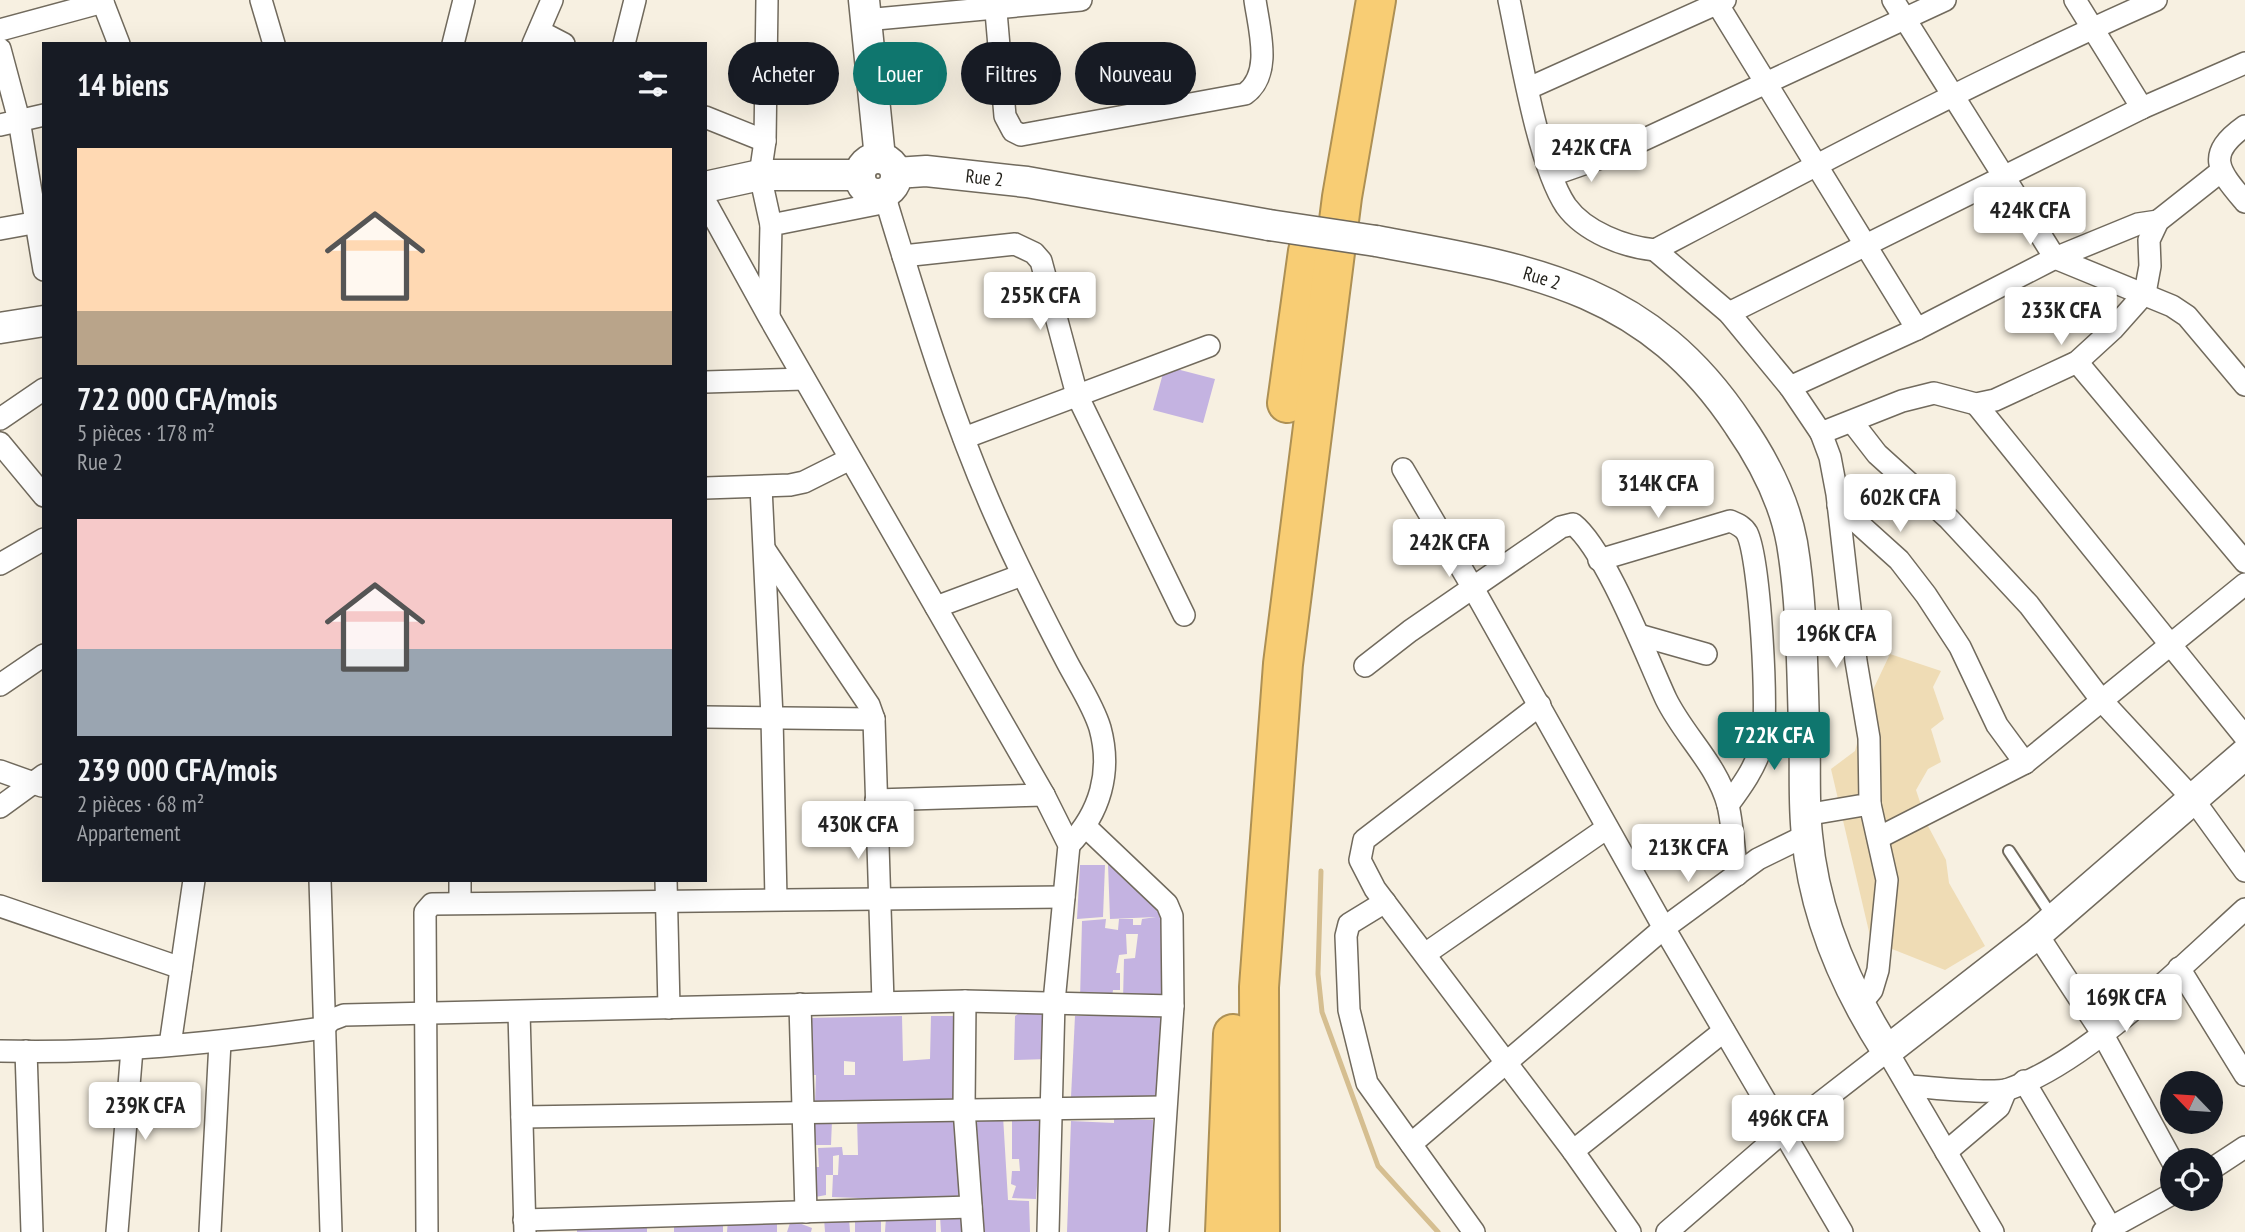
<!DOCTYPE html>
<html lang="fr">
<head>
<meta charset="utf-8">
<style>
	body { margin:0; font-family:"PT Sans Narrow",sans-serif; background:#242831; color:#f1f3f6; height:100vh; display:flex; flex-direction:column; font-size:26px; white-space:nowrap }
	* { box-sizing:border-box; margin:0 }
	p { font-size:23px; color:#9ea1a6 }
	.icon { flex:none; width:38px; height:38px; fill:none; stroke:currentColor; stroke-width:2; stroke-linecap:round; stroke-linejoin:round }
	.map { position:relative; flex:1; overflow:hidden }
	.side { position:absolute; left:42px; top:42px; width:665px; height:840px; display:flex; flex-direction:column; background:#171b24; border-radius:0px; box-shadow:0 7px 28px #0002 }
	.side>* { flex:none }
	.hud { position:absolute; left:728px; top:42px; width:665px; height:63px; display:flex; gap:14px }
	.needle { width:46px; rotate:295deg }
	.controls { position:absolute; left:2160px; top:1071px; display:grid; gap:14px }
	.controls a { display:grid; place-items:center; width:63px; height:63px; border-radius:50%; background:#171b24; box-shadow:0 7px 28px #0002; font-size:35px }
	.price { position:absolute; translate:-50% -60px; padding:0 16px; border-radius:7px; background:#fff; color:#222; font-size:23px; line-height:46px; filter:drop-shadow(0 2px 4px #0008) }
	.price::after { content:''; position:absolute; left:50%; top:42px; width:21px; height:16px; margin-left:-10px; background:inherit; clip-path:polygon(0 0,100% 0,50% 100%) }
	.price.on { background:#0f766e; color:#fff }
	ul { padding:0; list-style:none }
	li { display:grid; align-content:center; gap:14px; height:371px; padding:0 35px }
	li span { display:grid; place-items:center; height:217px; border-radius:0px; color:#555 }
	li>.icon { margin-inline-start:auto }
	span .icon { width:126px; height:126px; fill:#fffc; stroke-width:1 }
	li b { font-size:30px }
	h2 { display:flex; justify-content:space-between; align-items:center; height:84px; padding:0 35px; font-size:30px }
	.pill { padding:0 24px; border-radius:32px; background:#171b24; box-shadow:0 7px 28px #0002; font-size:24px; line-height:63px }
	.pill.on { background:#0f766e; color:#fff }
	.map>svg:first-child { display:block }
	.green { fill:#efdcb5 }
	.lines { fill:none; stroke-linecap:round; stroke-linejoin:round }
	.stream { stroke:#d5be90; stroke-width:5 }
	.building { fill:#c4b3e1; fill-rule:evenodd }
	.lane-casing { stroke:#716a5d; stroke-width:14 }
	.street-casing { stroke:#716a5d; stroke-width:24 }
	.secondary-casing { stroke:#716a5d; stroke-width:33 }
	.highway-casing { stroke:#ad9054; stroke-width:42 }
	.lane { stroke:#fff; stroke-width:10 }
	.street { stroke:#fff; stroke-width:21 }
	.secondary { stroke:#fff; stroke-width:30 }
	.highway { stroke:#f8cd74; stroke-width:38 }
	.secondary-bridge-casing { stroke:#716a5d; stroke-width:33; stroke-linecap:butt }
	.secondary-bridge { stroke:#fff; stroke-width:30 }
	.labels { text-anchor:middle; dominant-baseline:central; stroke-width:6; stroke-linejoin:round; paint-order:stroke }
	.street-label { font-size:19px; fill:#211f19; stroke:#fffefb }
</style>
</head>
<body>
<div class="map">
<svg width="2245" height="1232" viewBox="0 0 2245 1232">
	<rect width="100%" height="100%" fill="#f7f0e1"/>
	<path class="green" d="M1890,654l51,17 -8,16 11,32 -13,10 10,33 -13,7 -12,21 12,36 18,34 3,23 36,63 -40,24 -53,-21 -22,-13 -39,-167 24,-18 16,-57z"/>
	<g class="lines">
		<path class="stream" d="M1321,871l-3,103 4,38 56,154 60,66"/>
	</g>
	<g class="building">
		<path d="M1165,366l50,13 -12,44 -50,-13z"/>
		<path d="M1108,864h11l42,52v30h8l-2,54h-44l1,-41 11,-1 3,-24h-12l1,20 -8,1 -3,18h4v17h-7l-1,7 -32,2 2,-78 24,-2 -1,9 13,2 1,-11h14v6h8l1,-6 14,-2 -46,2z"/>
		<path d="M1080,865h25l-2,52 -26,2z"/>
		<path d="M1018,1014h23l6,5 1,40 -34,1 1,-44z"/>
		<path d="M1167,1014l-6,84 -90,-1 4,-81z"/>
		<path d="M902,1016l1,45 27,-2 1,-43h27l2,84 -145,3 1,-28h-7l-1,-57zM844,1061l11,1v13h-11z"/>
		<path d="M1003,1116l5,84 21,1 1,31h-51l-4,-115z"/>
		<path d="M1012,1116l30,2 -6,81 -24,-1 4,-12 -5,-2 1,-13h8l-1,-12h-7z"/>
		<path d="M857,1117l100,1 5,84 -130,-5 1,-22h-7v20l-16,3 1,-31h8l-1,-19 24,-1 1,8h15zM839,1155l-1,20h-5v-19z"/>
		<path d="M1114,1119l39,1 -2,112h-84l4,-111 43,2z"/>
		<path d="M810,1120h22l-1,25h-21z"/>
		<path d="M936,1215v17h-51l1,-15z"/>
		<path d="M940,1216l29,1v15h-28z"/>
		<path d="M824,1218l25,1 1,13h-25z"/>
		<path d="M855,1219l26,1v12h-26z"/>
		<path d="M723,1220v12h-49v-11z"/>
		<path d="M728,1220h49v12h-50z"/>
		<path d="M791,1220l21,8 -1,4h-24z"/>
		<rect x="577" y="1224" width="70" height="8"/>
	</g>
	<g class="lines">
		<g class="lane-casing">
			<path id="lane" d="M2009,851l43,65"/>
		</g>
		<g class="street-casing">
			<g id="street">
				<path d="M102,0l17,44"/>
				<path d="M261,0l13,44"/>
				<path d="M767,0l-2,141 -5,34 11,50"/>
				<path d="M995,0l10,116 8,15 8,4 224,-41c28,-20 14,-65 10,-94"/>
				<path d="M1509,0c11,52 29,164 57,206 19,26 58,41 89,44 165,-87 331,-175 501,-250"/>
				<path d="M1715,0l202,329"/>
				<path d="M1893,0l162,258 117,48 15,10 58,69"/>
				<path d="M2075,0l67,108"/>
				<path d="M865,20l216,-20"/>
				<path d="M0,30l103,-28"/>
				<path d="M539,31l25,13"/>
				<path d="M453,44l11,-44"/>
				<path d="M533,44l19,-44"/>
				<path d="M624,44l11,-44"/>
				<path d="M0,49l19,71 25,150"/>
				<path d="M1529,88l196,-88"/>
				<path d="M705,117l60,24"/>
				<path d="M0,125l44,-10"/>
				<path d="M2245,126c-41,29 -26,45 0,76"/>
				<path d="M1552,175l63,-22 330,-153"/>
				<path d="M884,194c34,111 67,224 115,330 21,47 44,92 68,138 11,21 26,43 33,66 12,44 0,85 -31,117"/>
				<path d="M705,201l64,116 275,478 25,50 -15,157 -6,230"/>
				<path d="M0,229l44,-8"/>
				<path d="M1655,250l74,63 61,74 127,-58 138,-71 83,-34 20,-3"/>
				<path d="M903,256l112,-12 19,9 7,8 36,134 107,220"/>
				<path d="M1729,313l413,-205 103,-45"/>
				<path d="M769,315l2,-90 116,-23"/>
				<path d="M2077,362l168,200"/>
				<path d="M705,382l99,-3"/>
				<path d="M1790,387l31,46 81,-32 32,-8 42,11 19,-4 82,-38 36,-33 32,-36 5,-27 -1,-26 9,-19 62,-49"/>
				<path d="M1976,404l269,333"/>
				<path d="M0,419l44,-30"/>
				<path d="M1853,423l24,31 72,65 80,86 73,96 91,98 52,72"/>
				<path d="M964,438l245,-92"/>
				<path d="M0,443l44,53"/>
				<path d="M1403,469l70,119 191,340 178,304"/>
				<path d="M761,487l11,230 4,182"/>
				<path d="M705,488l85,-3 14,-3 46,-23"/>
				<path d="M1838,505l61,55 27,35 34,52 37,78 28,38 220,-179"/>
				<path d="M765,550l104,155 5,14 9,283"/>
				<path d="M1599,560l131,-39c7,3 13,5 17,12 13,26 22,183 15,212 -7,23 -20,41 -34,60"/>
				<path d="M0,564l44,-25"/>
				<path d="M936,607l86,-32"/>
				<path d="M1639,635l67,19"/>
				<path d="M1365,666l45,-35 151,-104 12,-3c33,26 74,134 93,175 18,37 51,65 62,106 5,22 6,47 9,70"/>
				<path d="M0,685l44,-30"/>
				<path d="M1540,705l-176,135 -4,20 15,29 198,262 57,81"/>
				<path d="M705,717l169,2"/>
				<path d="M0,771l42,15"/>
				<path d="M876,800l168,-5"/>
				<path d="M0,807l44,-32"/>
				<path d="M1805,815l65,-11 -1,-66 -13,-77 -19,-167 -7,-37 -9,-24"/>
				<path d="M1086,827l81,77 5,12 1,90 -15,226"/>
				<path d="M1880,837l145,-74"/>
				<path d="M320,880l11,352"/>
				<path d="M460,880v22"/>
				<path d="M666,880l3,128"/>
				<path d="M1385,902l-36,22 -3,12 3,74 18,73 107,149"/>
				<path d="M0,906l181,62"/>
				<path d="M2037,934l65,99 70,128"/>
				<path d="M1425,954l182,-126"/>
				<path d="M2179,968l66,107"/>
				<path d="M965,1001l-1,108 9,123"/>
				<path d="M800,1004l6,208"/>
				<path d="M1858,1007l14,-17 6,-20 9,-90 -17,-76"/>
				<path d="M519,1012l6,220"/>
				<path d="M170,1045l24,-165"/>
				<path d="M0,1051c108,3 216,-8 323,-23l8,-8 13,-5 621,-14 208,5"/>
				<path d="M26,1051l6,181"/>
				<path d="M2024,1081l87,147"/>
				<path d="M1908,1086c21,1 84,9 101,3 78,-27 173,-123 236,-180"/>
				<path d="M522,1117l642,-10"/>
				<path d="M1411,1144l253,-216 94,-69 49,-24"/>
				<path d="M1573,1151l151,-120"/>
				<path d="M1946,1152l53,-45 7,-17"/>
				<path d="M2210,1170l35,-23"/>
				<path d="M524,1220l447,-13"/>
				<path d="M117,1232l15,-183"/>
				<path d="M210,1232l10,-190"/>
				<path d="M427,1232l-2,-320 7,-8 632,-7"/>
				<path d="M1667,1232l117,-101 103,-80 106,181"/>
				<path d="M2103,1232l69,-38"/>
			</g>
		</g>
		<g class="secondary-casing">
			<g id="secondary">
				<path d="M864,0l16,158"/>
				<circle cx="878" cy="176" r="18"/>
				<path id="s1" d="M896,173l30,-2 101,11 242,43"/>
				<path d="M705,187l55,-12h100"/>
				<path id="s2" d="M1376,241c153,28 271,45 363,184 25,36 45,74 53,118 10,60 10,122 12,183 2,36 -1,73 3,109 7,77 38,151 80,216l150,-117 208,-180"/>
				<path d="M0,328l44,-7"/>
			</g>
		</g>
		<g class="highway-casing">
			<g id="highway">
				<path d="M1287,403l21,-152"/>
				<path d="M1225,1232l8,-198"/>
				<path d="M1260,1232l-1,-245 24,-323 59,-467 34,-197"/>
			</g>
		</g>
		<use href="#lane" class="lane"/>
		<use href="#street" class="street"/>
		<use href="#secondary" class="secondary"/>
		<use href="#highway" class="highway"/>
		<g class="secondary-bridge-casing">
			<path id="secondary-bridge" d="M1269,225l107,16"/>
		</g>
		<use href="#secondary-bridge" class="secondary-bridge"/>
	</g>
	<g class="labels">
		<g class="street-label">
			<text stroke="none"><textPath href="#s1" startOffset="89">Rue 2</textPath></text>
			<text stroke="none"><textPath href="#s2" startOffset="170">Rue 2</textPath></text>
		</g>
	</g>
</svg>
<div class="controls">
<a><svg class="needle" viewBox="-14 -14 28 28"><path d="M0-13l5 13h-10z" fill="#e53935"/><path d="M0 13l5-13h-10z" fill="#9ea1a6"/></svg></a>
<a><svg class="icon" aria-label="locate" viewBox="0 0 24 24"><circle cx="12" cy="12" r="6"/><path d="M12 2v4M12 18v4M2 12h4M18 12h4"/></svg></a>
</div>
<b class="price" style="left:1591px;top:184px">242K CFA</b>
<b class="price" style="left:2030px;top:247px">424K CFA</b>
<b class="price" style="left:1040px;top:332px">255K CFA</b>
<b class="price" style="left:2061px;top:347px">233K CFA</b>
<b class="price" style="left:1658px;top:520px">314K CFA</b>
<b class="price" style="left:1900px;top:534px">602K CFA</b>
<b class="price" style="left:1449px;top:579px">242K CFA</b>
<b class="price" style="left:1836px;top:670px">196K CFA</b>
<b class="price on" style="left:1774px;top:772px">722K CFA</b>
<b class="price" style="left:858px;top:861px">430K CFA</b>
<b class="price" style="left:1688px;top:884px">213K CFA</b>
<b class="price" style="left:2126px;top:1034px">169K CFA</b>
<b class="price" style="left:145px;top:1142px">239K CFA</b>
<b class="price" style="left:1788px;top:1155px">496K CFA</b>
<div class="hud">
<a class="pill">Acheter</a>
<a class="pill on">Louer</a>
<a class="pill">Filtres</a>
<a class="pill">Nouveau</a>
</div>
<section class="side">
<h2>14 biens<svg class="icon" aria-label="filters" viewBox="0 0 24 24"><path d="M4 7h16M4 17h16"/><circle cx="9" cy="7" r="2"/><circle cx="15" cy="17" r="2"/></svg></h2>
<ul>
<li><span style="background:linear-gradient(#ffd9b3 75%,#b9a48a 0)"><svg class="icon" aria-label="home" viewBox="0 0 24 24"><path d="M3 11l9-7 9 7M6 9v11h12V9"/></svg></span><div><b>722 000 CFA/mois</b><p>5 pièces · 178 m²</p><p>Rue 2</p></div></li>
<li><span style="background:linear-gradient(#f6c9c9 60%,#9aa5b1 0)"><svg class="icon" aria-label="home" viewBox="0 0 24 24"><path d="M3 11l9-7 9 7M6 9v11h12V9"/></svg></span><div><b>239 000 CFA/mois</b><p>2 pièces · 68 m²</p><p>Appartement</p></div></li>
</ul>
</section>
</div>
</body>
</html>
